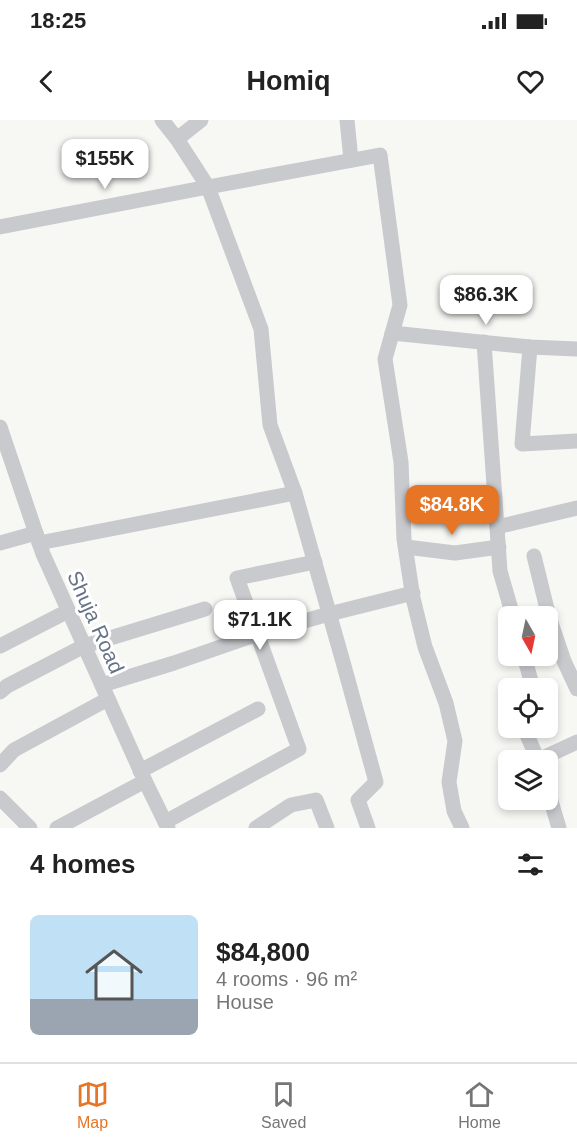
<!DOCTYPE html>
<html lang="en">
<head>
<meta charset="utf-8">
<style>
	body { margin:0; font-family:Helvetica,sans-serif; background:#f6f6f6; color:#222; height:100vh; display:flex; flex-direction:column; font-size:22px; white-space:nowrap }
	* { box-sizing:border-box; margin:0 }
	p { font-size:20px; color:#767676 }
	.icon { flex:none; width:33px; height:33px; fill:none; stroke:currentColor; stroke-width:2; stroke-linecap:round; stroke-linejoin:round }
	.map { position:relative; height:708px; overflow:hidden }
	.drawer { display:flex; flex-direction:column; background:#fff; flex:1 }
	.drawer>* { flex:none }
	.needle { width:39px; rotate:171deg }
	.tools { position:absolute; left:498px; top:486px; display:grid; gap:12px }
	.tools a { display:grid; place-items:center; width:60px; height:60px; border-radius:9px; background:#fff; box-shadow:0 3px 9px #0003; font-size:30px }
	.price { position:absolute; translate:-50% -51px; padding:0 14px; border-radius:12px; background:#fff; color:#222; font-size:20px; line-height:39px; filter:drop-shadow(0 2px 3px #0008) }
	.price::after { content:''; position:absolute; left:50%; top:36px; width:18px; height:14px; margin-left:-9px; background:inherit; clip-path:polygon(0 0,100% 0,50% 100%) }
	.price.selected { background:#e67526; color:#fff }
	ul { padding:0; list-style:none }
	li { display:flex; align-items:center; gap:18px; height:150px; padding:0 30px }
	li span { display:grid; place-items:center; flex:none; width:168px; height:120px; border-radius:9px; color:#555 }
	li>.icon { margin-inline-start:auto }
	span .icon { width:72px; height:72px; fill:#fffc; stroke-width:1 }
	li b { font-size:26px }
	h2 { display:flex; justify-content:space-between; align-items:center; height:72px; padding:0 30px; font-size:26px }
	.status { display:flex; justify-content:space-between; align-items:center; height:42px; padding:0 30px; background:#fff; direction:ltr }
	.status svg { height:16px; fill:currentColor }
	header { display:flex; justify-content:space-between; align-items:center; height:78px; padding:0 30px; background:#fff; font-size:27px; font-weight:700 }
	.dock { display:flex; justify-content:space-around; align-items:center; height:84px; border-top:2px solid #e0e0e0; background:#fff; font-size:16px; color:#767676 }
	.dock a { display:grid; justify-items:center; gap:3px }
	.dock .selected { color:#e67526 }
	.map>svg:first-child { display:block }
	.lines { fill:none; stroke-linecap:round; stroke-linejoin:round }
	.minor { stroke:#c8cace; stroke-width:15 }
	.labels { text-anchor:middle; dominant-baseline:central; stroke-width:6; stroke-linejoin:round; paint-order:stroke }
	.street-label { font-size:21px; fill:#667286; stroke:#fff }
</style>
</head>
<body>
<div class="status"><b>18:25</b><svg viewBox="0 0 49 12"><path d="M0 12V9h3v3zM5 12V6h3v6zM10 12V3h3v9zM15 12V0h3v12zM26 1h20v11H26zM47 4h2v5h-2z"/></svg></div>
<header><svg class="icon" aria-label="back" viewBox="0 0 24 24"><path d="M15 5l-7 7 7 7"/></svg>Homiq<svg class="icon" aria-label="heart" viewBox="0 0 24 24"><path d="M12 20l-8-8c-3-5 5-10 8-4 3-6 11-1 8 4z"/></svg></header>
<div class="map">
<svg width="577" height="708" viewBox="0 0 577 708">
	<rect width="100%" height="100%" fill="#f7f7f4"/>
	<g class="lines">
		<g class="minor">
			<path d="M162,0l15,19 24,-19"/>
			<path d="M347,0l4,40"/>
			<path d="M0,107l208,-40 -31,-48"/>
			<path d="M392,213l138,14 47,2"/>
			<path d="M484,222l16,229 13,45"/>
			<path d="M530,227l-8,97 55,-3"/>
			<path d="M0,307l43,127 102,227 23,47"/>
			<path d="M497,407l80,-19"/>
			<path d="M0,423l36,-10"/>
			<path d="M39,423l256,-50"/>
			<path d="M406,427l49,6 44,-6"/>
			<path d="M534,436l15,61 15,44 13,28"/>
			<path d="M0,526l68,-35"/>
			<path d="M524,536l9,32"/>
			<path d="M102,565l72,-22 84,-29 71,-20 84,-21"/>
			<path d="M0,572l7,-6 77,-40 121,-37"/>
			<path d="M524,608l14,32"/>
			<path d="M538,640l39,-18"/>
			<path d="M0,645l14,-15 94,-51"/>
			<path d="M140,651l118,-62"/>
			<path d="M548,671l11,37"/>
			<path d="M0,678l30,30"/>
			<path d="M165,702l134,-73 -62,-171 78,-16"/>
			<path d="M57,708l88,-47"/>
			<path d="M256,708l35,-23 25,-5 11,28"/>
			<path d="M368,708l-10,-28 18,-18 -33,-120 -48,-169 -25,-68 -9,-96 -53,-142 172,-32 20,150 -15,54 16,103 3,77 9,59 12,49 21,56 9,38 -6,41 5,29 8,17"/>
		</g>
	</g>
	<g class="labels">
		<g class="street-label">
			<text transform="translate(96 502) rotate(66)">Shuja Road</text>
		</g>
	</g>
</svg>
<div class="tools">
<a><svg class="needle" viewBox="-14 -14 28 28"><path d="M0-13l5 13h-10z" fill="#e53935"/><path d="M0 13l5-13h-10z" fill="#767676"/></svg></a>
<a><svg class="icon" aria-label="locate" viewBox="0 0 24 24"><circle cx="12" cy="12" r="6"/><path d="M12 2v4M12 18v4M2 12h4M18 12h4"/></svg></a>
<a><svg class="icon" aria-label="layers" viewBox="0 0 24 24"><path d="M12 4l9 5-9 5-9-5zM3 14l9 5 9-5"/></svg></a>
</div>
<b class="price" style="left:105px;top:70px">$155K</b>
<b class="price" style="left:486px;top:206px">$86.3K</b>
<b class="price selected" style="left:452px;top:416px">$84.8K</b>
<b class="price" style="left:260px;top:531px">$71.1K</b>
</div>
<section class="drawer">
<h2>4 homes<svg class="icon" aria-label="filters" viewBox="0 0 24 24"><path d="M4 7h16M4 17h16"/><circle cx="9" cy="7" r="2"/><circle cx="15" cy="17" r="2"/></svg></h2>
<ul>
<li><span style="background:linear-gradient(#bfe0f5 70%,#9aa5b1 0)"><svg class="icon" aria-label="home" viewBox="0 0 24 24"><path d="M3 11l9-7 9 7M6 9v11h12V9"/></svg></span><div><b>$84,800</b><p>4 rooms · 96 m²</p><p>House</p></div></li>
</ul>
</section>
<nav class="dock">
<a class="selected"><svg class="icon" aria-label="map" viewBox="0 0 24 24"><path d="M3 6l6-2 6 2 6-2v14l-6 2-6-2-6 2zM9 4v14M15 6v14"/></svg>Map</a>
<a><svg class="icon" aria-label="saved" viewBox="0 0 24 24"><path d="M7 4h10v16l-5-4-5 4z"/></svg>Saved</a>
<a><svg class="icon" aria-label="home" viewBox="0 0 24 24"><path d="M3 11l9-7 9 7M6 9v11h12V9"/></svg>Home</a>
</nav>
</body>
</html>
